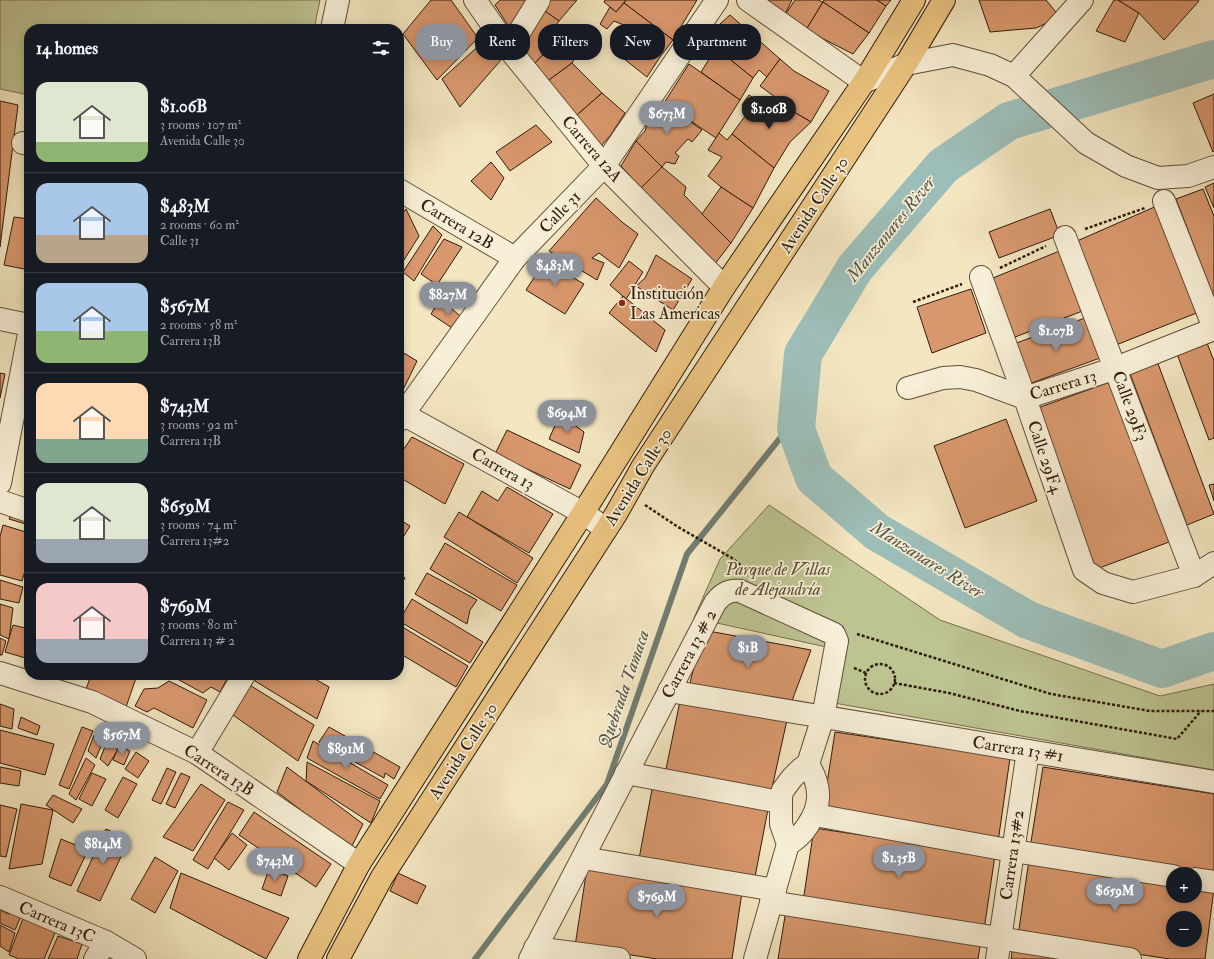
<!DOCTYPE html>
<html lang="en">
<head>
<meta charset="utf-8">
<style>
	body { margin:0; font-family:"IM FELL Double Pica",serif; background:#20242c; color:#f1f3f6; height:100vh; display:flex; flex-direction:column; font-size:15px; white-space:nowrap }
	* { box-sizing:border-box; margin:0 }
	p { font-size:13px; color:#9ea1a6 }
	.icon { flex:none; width:22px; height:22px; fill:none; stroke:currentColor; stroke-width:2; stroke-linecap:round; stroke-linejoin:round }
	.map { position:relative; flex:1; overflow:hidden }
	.details { position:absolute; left:24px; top:24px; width:380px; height:656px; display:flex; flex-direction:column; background:#171b24; border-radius:16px; box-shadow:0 2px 10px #0003 }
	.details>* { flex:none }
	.hud { position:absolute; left:416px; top:24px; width:380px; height:36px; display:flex; gap:8px }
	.buttons { position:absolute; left:1166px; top:867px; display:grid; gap:8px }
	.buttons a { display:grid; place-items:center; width:36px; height:36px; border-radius:50%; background:#171b24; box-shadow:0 2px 10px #0003; font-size:20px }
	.price { position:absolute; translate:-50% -34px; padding:0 9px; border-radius:14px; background:#8c9099; color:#fff; font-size:13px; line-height:26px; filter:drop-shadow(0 1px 2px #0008) }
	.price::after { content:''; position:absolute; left:50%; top:24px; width:12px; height:9px; margin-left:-6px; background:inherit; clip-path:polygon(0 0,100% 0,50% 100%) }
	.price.on { background:#222; color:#fff }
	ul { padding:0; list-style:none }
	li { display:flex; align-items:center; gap:12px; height:100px; padding:0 12px }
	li+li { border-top:1px solid #363941 }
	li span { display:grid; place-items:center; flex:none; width:112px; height:80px; border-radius:12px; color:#555 }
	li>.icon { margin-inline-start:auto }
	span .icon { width:48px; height:48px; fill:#fffc; stroke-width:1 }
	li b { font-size:17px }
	h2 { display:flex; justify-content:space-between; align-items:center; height:48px; padding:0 12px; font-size:17px }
	.tag { padding:0 14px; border-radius:16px; background:#171b24; box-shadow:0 2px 10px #0003; font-size:14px; line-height:36px }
	.tag.on { background:#8c9099; color:#fff }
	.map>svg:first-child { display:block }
	.green { fill:#bdc492; stroke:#76704e }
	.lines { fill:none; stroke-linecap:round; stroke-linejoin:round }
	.stream { stroke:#717d72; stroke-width:6 }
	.river { stroke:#9dbeb8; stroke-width:38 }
	.building { fill:#d8976d; stroke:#301c0a; fill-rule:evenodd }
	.minor-casing { stroke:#614e38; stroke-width:24 }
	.major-casing { stroke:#301c0a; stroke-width:24 }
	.path { stroke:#301c0a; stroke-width:2.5; stroke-dasharray:3 2; stroke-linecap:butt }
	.minor { stroke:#f7efd7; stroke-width:22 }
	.major { stroke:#eac380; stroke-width:22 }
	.poi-dot { fill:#8f2418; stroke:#f7efd7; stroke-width:1.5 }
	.labels { text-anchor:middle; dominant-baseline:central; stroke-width:3.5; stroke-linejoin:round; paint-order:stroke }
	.street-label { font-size:17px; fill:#301c0a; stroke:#f7efd7 }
	.poi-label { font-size:17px; fill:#301c0a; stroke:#f7efd7; text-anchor:start }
	.park-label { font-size:17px; font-style:italic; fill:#5a4e33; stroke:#f7efd7 }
	.water-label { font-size:18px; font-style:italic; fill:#565547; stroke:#f7efd7 }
</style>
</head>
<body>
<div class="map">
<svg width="1214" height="959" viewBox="0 0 1214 959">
	<rect width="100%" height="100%" fill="#f3e6c1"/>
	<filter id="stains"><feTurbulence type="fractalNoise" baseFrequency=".005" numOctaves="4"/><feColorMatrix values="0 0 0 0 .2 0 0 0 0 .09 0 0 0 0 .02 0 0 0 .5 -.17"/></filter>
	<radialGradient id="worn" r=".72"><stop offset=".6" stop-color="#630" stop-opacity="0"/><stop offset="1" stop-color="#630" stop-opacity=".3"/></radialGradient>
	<g class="green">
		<path d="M0,0h320l-6,29h-285v66l-29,-6z"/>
		<path d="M769,505l171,115 220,76 54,-12v86l-380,-67 6,-53 -146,-32 26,-59z"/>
	</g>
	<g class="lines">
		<path class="stream" d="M475,959l132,-175 80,-230 94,-117 15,-8"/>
		<path class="river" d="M1214,59l-205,62 -66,45 -88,102 -52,86 -7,75 18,49 63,54 151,88 134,49 52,-18"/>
	</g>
	<g class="building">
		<path d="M431,0h20l27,38 -41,42 -34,-46z"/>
		<path d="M500,0h26l-17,27 -14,-22z"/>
		<path d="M548,0h29l-18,21 -17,-12z"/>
		<path d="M605,0h21l-10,12 -12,-10z"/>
		<path d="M626,0h71l-24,40 -49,-37z"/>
		<path d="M762,0h30l-9,18z"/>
		<path d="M795,0h23l5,2 -17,28 -23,-12z"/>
		<path d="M824,0h53l9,6 -17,27 -46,-31z"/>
		<path d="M877,0h14l-5,6z"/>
		<path d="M979,0h67l14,17 -24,11 -46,4z"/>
		<path d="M1114,0h4l21,13 -14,29 -29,-11z"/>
		<path d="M1118,0h80l1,1 -35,39 -25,-27z"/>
		<path d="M823,2l46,31 -16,21 -47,-24z"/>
		<path d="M624,3l49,37 -13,17 -13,20 -33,-26 10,-14 -5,-4 7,-7 -12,-5 -7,8 -7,-5 10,-17 6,5z"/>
		<path d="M542,9l17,12 -5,7 7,8 -27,28 -15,-18z"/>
		<path d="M730,15l50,44 -13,18 -8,-7 -6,8 -37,-30 3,-7 -9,-8z"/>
		<path d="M561,36l18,16 -7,11 -23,17 -15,-16z"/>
		<path d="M484,41l17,19 -41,47 -18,-28z"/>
		<path d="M716,48l37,30 -13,22 -39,-28z"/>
		<path d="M780,59l14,12 35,20 -18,31 -34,-20 -2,-5 -15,-11z"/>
		<path d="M572,63l30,30 -25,22 -15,-16 -13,-19z"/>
		<path d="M689,64l51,36 -24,38 -52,-35z"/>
		<path d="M602,93l23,20 -15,23 -10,11 -23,-32z"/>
		<path d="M1214,94v57l-1,1 -20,-49z"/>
		<path d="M749,95l24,17 4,-10 34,20 -21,20 -16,26 -42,-34 16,-22 -6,-7z"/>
		<path d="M0,101l18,4 -18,142z"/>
		<path d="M664,103l38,27 -10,12 -4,-3 -13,14 4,3 -4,8 -9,-2 -4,5 -26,-26 9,-10 4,-12z"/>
		<path d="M536,125l16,17 -42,29 -14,-19z"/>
		<path d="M719,133l8,7 5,-6 42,34 -21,40 -32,-21 -13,-11 14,-19 -14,-7z"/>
		<path d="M636,141l26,26 -21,21 -20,-22z"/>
		<path d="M491,162l13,16 -13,22 -20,-19z"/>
		<path d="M662,167l24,20 -2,8 47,48 -17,22 -73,-77z"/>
		<path d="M1214,183v25l-9,-21z"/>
		<path d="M721,187l32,21 -22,35 -29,-29z"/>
		<path d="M1203,189l11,27v82l-38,-99z"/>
		<path d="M596,198l26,24 16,12 -19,34 -20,-15 -7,5 12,5 -7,17 -48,-29z"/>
		<path d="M1159,205l40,107 -83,33 -39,-104z"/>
		<path d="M406,209l13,27 -15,24 -5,-2v-40z"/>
		<path d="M1050,209l10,26 -61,23 -10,-26z"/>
		<path d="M14,217l15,2v51l-25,-5z"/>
		<path d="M433,226l9,9 -28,46 -11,-9z"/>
		<path d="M444,239l18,8 -25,38 -16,-11z"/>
		<path d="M1062,250l23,60 -75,29 -22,-59z"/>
		<path d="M656,255l36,24 -19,31 -37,-24 9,-8z"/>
		<path d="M545,261l39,23 -19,30 -39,-24z"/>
		<path d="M629,261l14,11 -17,27 -16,-14z"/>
		<path d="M971,289l15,44 -54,20 -15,-46z"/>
		<path d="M623,296l42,34 -9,22 -47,-39z"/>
		<path d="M440,299l25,21 -7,12 -27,-18z"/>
		<path d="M1085,318l15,40 -74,27 -15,-40z"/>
		<path d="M1207,343l7,18v77l-5,2 -32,-86z"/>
		<path d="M399,350l18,11 -15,31 -3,-2z"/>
		<path d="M1157,361l57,153 -27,11 -58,-154z"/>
		<path d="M0,373l5,1 -5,24z"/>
		<path d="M1110,382l59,160 -75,28 -59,-161z"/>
		<path d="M560,414l24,18 -5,21 -30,-14z"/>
		<path d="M1006,419l31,82 -72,27 -31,-82z"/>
		<path d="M507,430l74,35 -11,24 -75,-35z"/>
		<path d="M412,437l52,27 -19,40 -46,-27v-21z"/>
		<path d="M1214,484v17l-5,-16z"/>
		<path d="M507,487l46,27 -24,39 -62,-36 15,-26 16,10z"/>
		<path d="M459,512l74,46 -16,25 -73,-46z"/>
		<path d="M11,514l18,3v8l-20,-6z"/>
		<path d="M399,519l11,7 -11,18z"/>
		<path d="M3,525l26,8v25l-7,23 -22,-6v-39z"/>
		<path d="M445,543l72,42 -16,26 -71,-42z"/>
		<path d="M427,573l50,27 -7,10 -3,14 -52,-30z"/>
		<path d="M399,574l6,4 -6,10z"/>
		<path d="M0,580l23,7 -4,16 -19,-4z"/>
		<path d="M412,599l71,43 -13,21 -71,-42z"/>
		<path d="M0,604l13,4 -4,31 -9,-4z"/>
		<path d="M13,625l16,4v30l-24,-7z"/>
		<path d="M399,625l69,41 -12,21 -57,-34z"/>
		<path d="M703,630l108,20 -21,56 -102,-15z"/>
		<path d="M0,638l6,3 -4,14h-2z"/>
		<path d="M48,675h15l-2,7 -15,-3z"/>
		<path d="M91,675h46l-12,35 -41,-15z"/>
		<path d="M170,675h59l-9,17 -9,-5 -8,6z"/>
		<path d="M259,675h49l21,12 -12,32 -62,-38z"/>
		<path d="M169,681l38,19 -14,28 -39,-20 -7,4 -12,-6 9,-17 14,-1z"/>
		<path d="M248,684l66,41 -16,36 -65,-46z"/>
		<path d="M680,701l107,19 -17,77 -106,-18z"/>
		<path d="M0,704l14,5 -2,20 -12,-3z"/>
		<path d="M21,717l19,9 -3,9 -19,-7z"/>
		<path d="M82,727l11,4 -24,58 -10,-4z"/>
		<path d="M329,727l71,40 -6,12 -9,-6 -1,5 -65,-36z"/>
		<path d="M0,730l54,14 -9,31 -45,-12z"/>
		<path d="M835,732l175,26 -12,84 -176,-26z"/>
		<path d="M94,735l10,4 -8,19 -8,-7z"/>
		<path d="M109,737l12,7 -13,22 -8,-7z"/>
		<path d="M313,741l75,44 -8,14 -73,-41z"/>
		<path d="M119,746l11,5 -6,14 -11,-5z"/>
		<path d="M136,752l13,9 -11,17 -13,-9z"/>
		<path d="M86,758l9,7 -19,35 -7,-6z"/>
		<path d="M307,762l73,39 -9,22 -65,-42z"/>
		<path d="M0,767l21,4 -2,15 -19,-3z"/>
		<path d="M287,767l76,57 -12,24 -74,-56z"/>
		<path d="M1043,767l171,27v83l-184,-29z"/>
		<path d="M167,768l9,4 -15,32 -9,-4z"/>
		<path d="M92,773l14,6 -14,27 -13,-7z"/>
		<path d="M181,773l9,4 -15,31 -9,-4z"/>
		<path d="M123,777l14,7 -19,34 -13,-8z"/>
		<path d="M201,784l24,16 -32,51 -30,-14z"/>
		<path d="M653,784l116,20 -15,78 -116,-18z"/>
		<path d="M53,795l29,14 -9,14 -27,-18z"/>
		<path d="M228,802l16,8 -36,59 -15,-9z"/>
		<path d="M21,804l32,6 -11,54 -33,5z"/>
		<path d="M0,805l17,4 -11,48 -6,-1z"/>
		<path d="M254,812l77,52 -15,23 -77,-52z"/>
		<path d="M814,828l181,27 -11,75 -181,-28z"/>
		<path d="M106,829l23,11 -29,61 -23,-10z"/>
		<path d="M232,833l15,12 -18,25 -15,-12z"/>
		<path d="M61,839l27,11 -17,36 -22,-9z"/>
		<path d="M155,857l23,14 -23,42 -24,-14z"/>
		<path d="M1029,860l144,22v14h22v-11l19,3 -9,71h-35l-152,-23zM1173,918h22v22h-22z"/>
		<path d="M587,868l155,24 -10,67h-75l-82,-13z"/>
		<path d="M269,869l19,7 -7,20 -19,-7z"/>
		<path d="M181,873l108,45 -23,41 -96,-51z"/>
		<path d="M398,873l28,13 -9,18 -27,-13z"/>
		<path d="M0,910l9,4 2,-3 11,3 -7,16 -15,-7z"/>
		<path d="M786,910l195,30 -3,19h-200z"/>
		<path d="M24,916l33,12 -13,31h-25l-10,-4z"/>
		<path d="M0,925l15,8 -6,19 -9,-6z"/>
		<path d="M58,936l24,8 -5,15h-29z"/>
		<path d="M1013,946l83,13h-85z"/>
	</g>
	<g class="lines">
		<g class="minor-casing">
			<g id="minor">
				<path d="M475,0l34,49 95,117 120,121"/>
				<path d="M748,0l116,82 42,-18 47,-9 37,10 24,11 72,67 40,23 32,12 30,-2 26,-9"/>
				<path d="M332,29l6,-29"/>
				<path d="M509,49l30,-49"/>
				<path d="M1014,76l68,-76"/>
				<path d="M23,143l6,1"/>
				<path d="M399,190l116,68"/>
				<path d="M1164,201l50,127"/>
				<path d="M1065,237l129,339"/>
				<path d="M981,277l44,121 59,172 19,13 30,9 61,-16 20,-13"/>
				<path d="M0,319l29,6"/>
				<path d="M908,388l35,-10 17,-1 16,3 49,18 91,-30 98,-39"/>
				<path d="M399,412l184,101 23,16"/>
				<path d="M399,420l116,-162 89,-92 113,-166"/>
				<path d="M0,483l29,-149"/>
				<path d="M0,501l29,10"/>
				<path d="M0,673l92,29 105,51 162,111"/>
				<path d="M669,691l545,91"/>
				<path d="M197,753l47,-78"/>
				<path d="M626,773l154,29"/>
				<path d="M815,815l198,36 160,25"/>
				<path d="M788,844c8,-4 15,-11 20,-19 14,-21 13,-39 0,-61"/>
				<path d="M583,858l192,32"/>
				<path d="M1195,879l19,3"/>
				<path d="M0,897l106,45 29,17"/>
				<path d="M771,902l359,57"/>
				<path d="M535,948l84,11"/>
				<path d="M95,959l11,-17"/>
				<path d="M530,959l185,-356c7,-9 13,-13 25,-12l94,43 3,7 -14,76 -15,47 -7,5 -9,9 -9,12 -2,6v28l7,20 -33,115"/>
				<path d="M997,959l31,-208"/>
			</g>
		</g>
		<g class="major-casing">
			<g id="major">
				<path d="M309,959l50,-95 224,-351 141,-226 140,-205 50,-82"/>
				<path d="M338,959l44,-82 234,-363 27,-48 263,-402 38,-64"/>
			</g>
		</g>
		<g class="path">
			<path d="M1085,229l60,-21"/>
			<path d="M1000,268l46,-22"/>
			<path d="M913,302l49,-18"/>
			<path d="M645,505l33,22 54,31 13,11"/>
			<path d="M857,634l194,60 99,17h64"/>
			<circle cx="880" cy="679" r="15"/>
			<path d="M854,668l12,5"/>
			<path d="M894,683l55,10 71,18 157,28 24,-28"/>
		</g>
		<use href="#minor" class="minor"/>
		<use href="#major" class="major"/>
	</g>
	<circle class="poi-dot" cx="622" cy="303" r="4"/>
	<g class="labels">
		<g class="street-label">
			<text transform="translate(592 149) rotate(49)">Carrera 12A</text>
			<text transform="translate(814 205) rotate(-57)">Avenida Calle 30</text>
			<text transform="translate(560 212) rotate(-46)">Calle 31</text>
			<text transform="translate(457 224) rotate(31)">Carrera 12B</text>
			<text transform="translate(1063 385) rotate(-17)">Carrera 13</text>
			<text transform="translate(1130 406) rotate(70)">Calle 29F3</text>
			<text transform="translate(1045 457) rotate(71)">Calle 29F4</text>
			<text transform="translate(503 469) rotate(29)">Carrera 13</text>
			<text transform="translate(638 477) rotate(-58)">Avenida Calle 30</text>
			<text transform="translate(689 654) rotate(-62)">Carrera 13 # 2</text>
			<text transform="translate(1018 749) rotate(9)">Carrera 13 #1</text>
			<text transform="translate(463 751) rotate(-57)">Avenida Calle 30</text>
			<text transform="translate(219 770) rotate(33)">Carrera 13B</text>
			<text transform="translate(1012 855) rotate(-82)">Carrera 13#2</text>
			<text transform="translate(57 922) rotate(23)">Carrera 13C</text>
		</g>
		<g class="poi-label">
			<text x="630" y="293">Institución<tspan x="630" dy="20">Las Americas</tspan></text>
		</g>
		<g class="park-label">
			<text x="778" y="569">Parque de Villas<tspan x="778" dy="20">de Alejandría</tspan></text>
		</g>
		<g class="water-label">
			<text transform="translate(891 229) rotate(-51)">Manzanares River</text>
			<text transform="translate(927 560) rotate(32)">Manzanares River</text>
			<text transform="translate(624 689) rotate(-71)">Quebrada Tamaca</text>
		</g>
	</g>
	<rect width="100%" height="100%" filter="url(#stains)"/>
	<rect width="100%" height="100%" fill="url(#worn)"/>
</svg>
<div class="buttons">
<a>+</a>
<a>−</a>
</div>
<b class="price on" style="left:769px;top:130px">$1.06B</b>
<b class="price" style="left:667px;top:135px">$673M</b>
<b class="price" style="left:555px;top:287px">$483M</b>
<b class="price" style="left:448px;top:316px">$827M</b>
<b class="price" style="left:1056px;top:352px">$1.07B</b>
<b class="price" style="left:567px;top:434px">$694M</b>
<b class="price" style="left:748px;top:669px">$1B</b>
<b class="price" style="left:122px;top:756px">$567M</b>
<b class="price" style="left:346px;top:770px">$891M</b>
<b class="price" style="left:103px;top:865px">$814M</b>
<b class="price" style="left:899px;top:879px">$1.35B</b>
<b class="price" style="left:275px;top:882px">$743M</b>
<b class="price" style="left:1115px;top:912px">$659M</b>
<b class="price" style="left:657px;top:918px">$769M</b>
<div class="hud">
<a class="tag on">Buy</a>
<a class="tag">Rent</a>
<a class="tag">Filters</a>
<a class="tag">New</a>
<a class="tag">Apartment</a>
</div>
<section class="details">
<h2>14 homes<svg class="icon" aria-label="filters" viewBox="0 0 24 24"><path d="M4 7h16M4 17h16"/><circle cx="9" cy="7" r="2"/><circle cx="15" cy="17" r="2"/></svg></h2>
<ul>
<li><span style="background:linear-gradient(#dfe7d0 75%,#8fb573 0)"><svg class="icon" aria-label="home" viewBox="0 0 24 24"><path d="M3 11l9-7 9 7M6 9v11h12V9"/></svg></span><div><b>$1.06B</b><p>3 rooms · 107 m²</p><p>Avenida Calle 30</p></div></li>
<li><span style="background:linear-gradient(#a9c7e8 65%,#b9a48a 0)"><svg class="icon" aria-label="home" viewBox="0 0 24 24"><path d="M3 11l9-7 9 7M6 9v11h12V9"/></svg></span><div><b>$483M</b><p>2 rooms · 60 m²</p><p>Calle 31</p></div></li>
<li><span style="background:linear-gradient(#a9c7e8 60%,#8fb573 0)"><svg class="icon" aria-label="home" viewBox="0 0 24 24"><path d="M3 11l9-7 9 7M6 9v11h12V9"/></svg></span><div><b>$567M</b><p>2 rooms · 58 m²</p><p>Carrera 13B</p></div></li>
<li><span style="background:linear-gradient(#ffd9b3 70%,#7fa58c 0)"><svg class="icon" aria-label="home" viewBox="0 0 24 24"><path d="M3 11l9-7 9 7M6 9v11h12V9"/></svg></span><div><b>$743M</b><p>3 rooms · 92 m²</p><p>Carrera 13B</p></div></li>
<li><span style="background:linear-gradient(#dfe7d0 70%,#9aa5b1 0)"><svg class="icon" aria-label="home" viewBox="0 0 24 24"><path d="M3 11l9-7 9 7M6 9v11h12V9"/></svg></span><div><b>$659M</b><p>3 rooms · 74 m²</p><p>Carrera 13#2</p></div></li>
<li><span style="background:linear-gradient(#f6c9c9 70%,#9aa5b1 0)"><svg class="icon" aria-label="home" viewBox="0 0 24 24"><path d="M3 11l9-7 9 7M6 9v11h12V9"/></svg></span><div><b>$769M</b><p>3 rooms · 80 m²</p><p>Carrera 13 # 2</p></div></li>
</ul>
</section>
</div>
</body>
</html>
